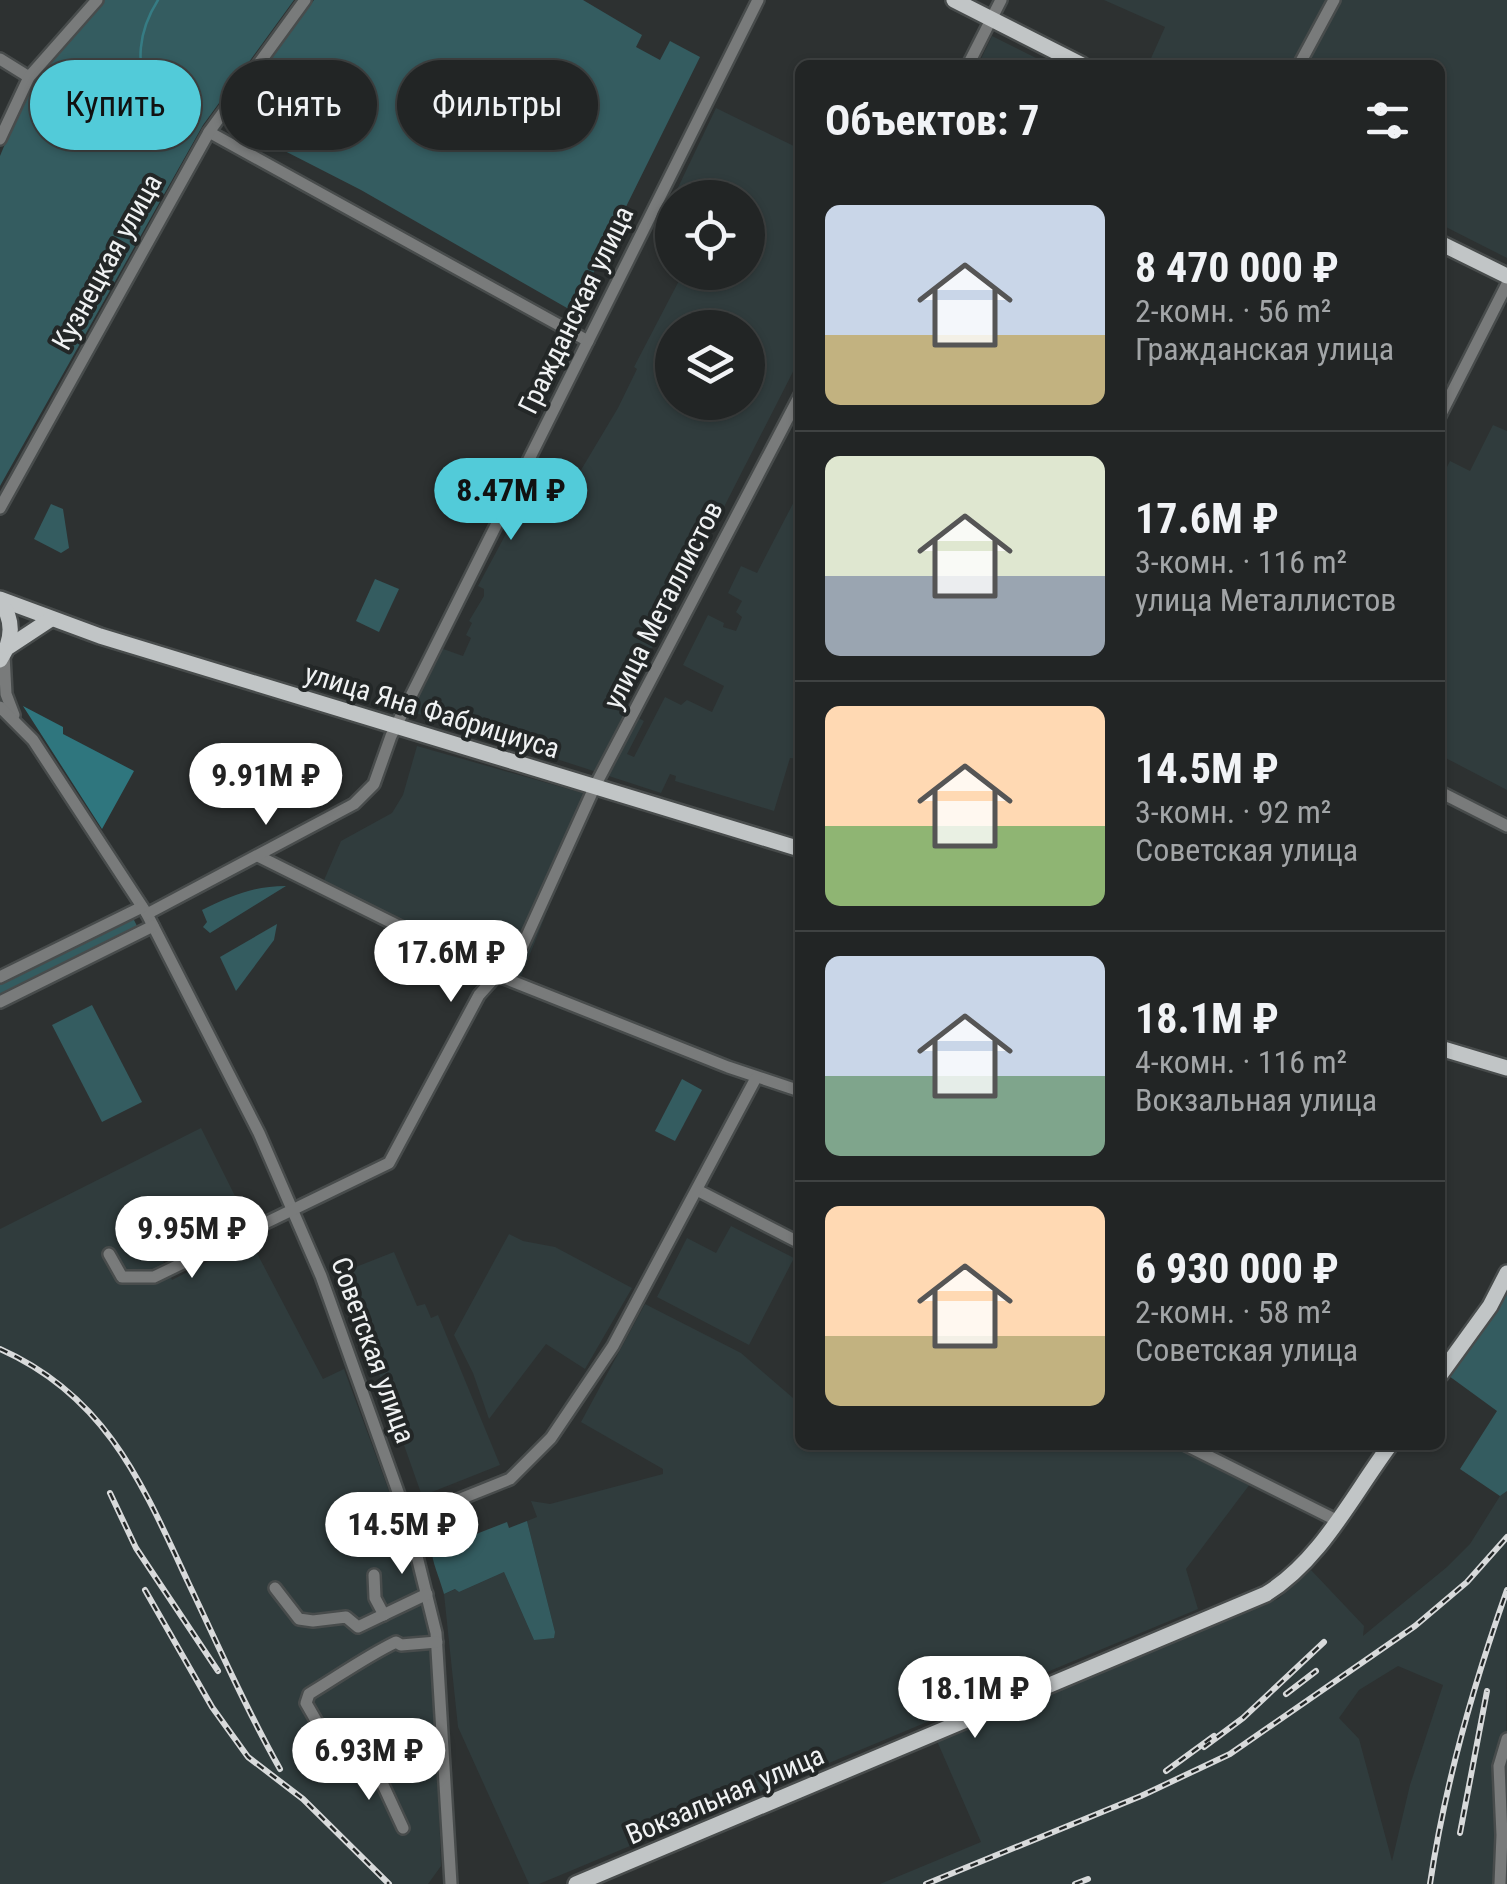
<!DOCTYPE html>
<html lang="ru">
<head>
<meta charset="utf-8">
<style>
	body { margin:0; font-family:"Roboto Condensed",sans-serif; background:#2e3132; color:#f1f3f6; height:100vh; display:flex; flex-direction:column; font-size:38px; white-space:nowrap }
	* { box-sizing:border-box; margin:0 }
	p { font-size:32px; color:#a2a5a7 }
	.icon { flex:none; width:55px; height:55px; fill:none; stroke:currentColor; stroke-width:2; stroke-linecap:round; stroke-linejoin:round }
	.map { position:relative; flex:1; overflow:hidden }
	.sheet { position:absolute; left:795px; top:60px; width:650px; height:1390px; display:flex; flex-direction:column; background:#222525; border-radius:15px; box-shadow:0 2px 8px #0004,0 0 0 2px #3f4242 }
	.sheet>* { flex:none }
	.banner { position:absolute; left:30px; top:60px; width:615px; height:90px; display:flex; gap:20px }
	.fabs { position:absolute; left:655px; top:180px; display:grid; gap:20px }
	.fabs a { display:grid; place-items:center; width:110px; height:110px; border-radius:50%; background:#222525; box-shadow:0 2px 8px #0004,0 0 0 2px #3f4242; font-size:50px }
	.price { position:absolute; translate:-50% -85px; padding:0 22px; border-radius:35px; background:#fff; color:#222; font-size:32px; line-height:65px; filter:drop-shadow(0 2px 5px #0008) }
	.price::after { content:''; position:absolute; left:50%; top:60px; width:30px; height:22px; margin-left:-15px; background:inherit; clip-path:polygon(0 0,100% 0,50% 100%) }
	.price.active { background:#52cbd9; color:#111 }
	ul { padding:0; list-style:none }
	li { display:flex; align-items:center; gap:30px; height:250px; padding:0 30px }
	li+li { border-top:2px solid #3f4242 }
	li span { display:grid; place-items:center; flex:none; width:280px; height:200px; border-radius:15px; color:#555 }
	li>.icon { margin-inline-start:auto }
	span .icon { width:120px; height:120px; fill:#fffc; stroke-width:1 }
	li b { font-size:42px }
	h2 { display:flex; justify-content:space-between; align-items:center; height:120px; padding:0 30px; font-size:42px }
	.pill { padding:0 35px; border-radius:45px; background:#222525; box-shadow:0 2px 8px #0004,0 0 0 2px #3f4242; font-size:35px; line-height:90px }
	.pill.active { background:#52cbd9; color:#111 }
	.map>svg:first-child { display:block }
	.built { fill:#303c3d; fill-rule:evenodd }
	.green { fill:#345c60 }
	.forest { fill:#2f767e }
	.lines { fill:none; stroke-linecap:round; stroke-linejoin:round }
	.stream { stroke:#367c84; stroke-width:2.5 }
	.minor-casing { stroke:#484c4c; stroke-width:16 }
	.major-casing { stroke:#484c4c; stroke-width:20 }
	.minor { stroke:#797b7b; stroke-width:11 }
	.major { stroke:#c1c5c6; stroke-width:15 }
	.rail-casing { stroke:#d8dadb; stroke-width:6 }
	.rail { stroke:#232727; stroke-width:2.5; stroke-dasharray:8; stroke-linecap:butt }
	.labels { text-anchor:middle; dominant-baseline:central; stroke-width:8; stroke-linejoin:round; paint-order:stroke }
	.street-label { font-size:28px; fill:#f0f2f3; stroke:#232727 }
</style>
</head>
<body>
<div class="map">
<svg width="1507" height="1884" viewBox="0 0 1507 1884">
	<rect width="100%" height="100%" fill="#2d3131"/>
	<g class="built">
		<path d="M1104,0h403v258l-67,-34v-159h-292l17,-38z"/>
		<path d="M992,36l58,29h-72z"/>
		<path d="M716,108l84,41v209l-179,351 23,12 -17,33 7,3 31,-60 16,8 6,-5 25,12 12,-26 -41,-21 25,-50 16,8 -1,4 13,4 6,-14 -6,-5 6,-11 -14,-8 13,-27 16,7 43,-83v269l-10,-1 -16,53 -99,-30 1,-5 -6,-2 -9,19 -261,-85 32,-63 31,11 8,-18 -5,-3 6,-12 -3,-2 15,-25v-7l-6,-3 44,-82 59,-34 37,-62 19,-39 -3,-2 49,-94 65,-1v-74h-75zM672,328h76v74h-76z"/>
		<path d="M1493,425l14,6v359l-67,-35v-274l10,-20 20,10z"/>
		<path d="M417,746l176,50 -77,193 -198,-95 23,-53 51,-28 11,-18z"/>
		<path d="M201,1128l46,92 -84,41 9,19 78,-40 73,139 21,-10 69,187 18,91 6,105 4,114 -13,18h-428v-655z"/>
		<path d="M731,1226l63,32 -45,87 -92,-48 30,-59 29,15z"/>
		<path d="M509,1234l14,7 32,6 77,41 -47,81 -39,-25 -57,75 -16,-46 -19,-38z"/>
		<path d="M394,1252l23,54 8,-2 6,14 7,-3 62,150 -78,31 -79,-224z"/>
		<path d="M645,1304l96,49 59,51v41h376l74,39 -64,85 12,40 -659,275h-10l-71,-157 -14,-133 12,-5 3,3 45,-20 30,68 21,-8 -28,-111 10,-4 -6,-16 19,3 113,-30v-5l-82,-47z"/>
		<path d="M1507,1491l-1,393h-626l101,-42 -44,-101 341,-142 33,-29 53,56 -1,10 84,-69 23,-23 30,-48zM1398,1666l45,19 -33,100 -18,76 -33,-122 -20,-21 20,-28z"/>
	</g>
	<g class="green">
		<path d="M99,0h195l-91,125 -203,361v-330l31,-75z"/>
		<path d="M314,0h269l59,35 -6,12 24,13 10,-19 30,16 -126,255 -213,-122 -135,-69z"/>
		<path d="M51,504l12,5 6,39 -8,5 -27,-14z"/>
		<path d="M375,579l24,10 -20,43 -23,-11z"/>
		<path d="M286,886l-76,47 -7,-6 4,-5 -5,-12c29,-14 51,-24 84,-24z"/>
		<path d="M132,916l7,14 -139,68v-17z"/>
		<path d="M277,924l-3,16 -38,51 -16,-34z"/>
		<path d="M92,1005l50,97 -40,20 -50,-97z"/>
		<path d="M682,1079l20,11 -27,51 -20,-10z"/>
		<path d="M1507,1291v200l-7,5 -40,-27 37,-58 -48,-35z"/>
		<path d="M457,1520l7,1 7,15 36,-14 2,6 18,-7 28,111 -1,6 -20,2 -30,-68 -45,20 -4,-3 -11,5c-9,-33 -28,-57 13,-74z"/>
	</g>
	<path class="forest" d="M23,706l40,21v7l71,37 -32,58z"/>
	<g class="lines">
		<path class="stream" d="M147,98c-10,-36 -10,-65 11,-98"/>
		<g class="minor-casing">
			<g id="minor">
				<path d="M0,59l29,18"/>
				<path d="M968,65l33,-65"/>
				<path d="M1299,65l35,-65"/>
				<path d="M209,132l379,209"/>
				<path d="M0,139l29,-62 68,-77"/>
				<path d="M1440,416l67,-132"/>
				<path d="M0,508l209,-376 96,-132"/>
				<path d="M4,655l2,39 8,21"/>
				<path d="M0,707l33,33 114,174 112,219 62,143 87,244 28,113 15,251"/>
				<path d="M1440,792l67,34"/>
				<path d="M258,856l241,120 229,91 72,24"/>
				<path d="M147,914l207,-110 20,-20 17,-48 367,-736"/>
				<path d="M0,977l142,-70"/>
				<path d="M0,1002l153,-76"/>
				<path d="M697,1190l103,53"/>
				<path d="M109,1254l13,23h32l235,-114 90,-168 43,-48 73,-161 205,-391"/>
				<path d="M1186,1445l150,75"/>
				<path d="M408,1520l102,-41 41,-41 62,-92 143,-268"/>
				<path d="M374,1575l1,23 9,17"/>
				<path d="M275,1588l24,31 14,2 33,-4 12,10 69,-33"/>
				<path d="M395,1734l-50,37 -39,-68 3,-9c30,-18 56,-37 87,-52l5,3 36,-3"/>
				<path d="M360,1759l18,15 25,54"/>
				<path d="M1500,1884l2,-49 -3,-69 8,-27"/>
			</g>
		</g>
		<g class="major-casing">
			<g id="major">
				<path d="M954,0l128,65"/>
				<path d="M1440,243l67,33"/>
				<path d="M0,599l100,37 700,213"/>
				<path d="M0,601c14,19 13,39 0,59"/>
				<path d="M7,648l44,-29"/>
				<path d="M1440,1048l67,20"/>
				<path d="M1440,1375l50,-69 17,-33"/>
				<path d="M576,1884l690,-290c55,-34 86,-98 124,-149"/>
			</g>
		</g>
		<use href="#minor" class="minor"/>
		<use href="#major" class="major"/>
		<g class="rail-casing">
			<g id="rail">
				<path d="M0,1349c106,47 142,134 188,233 30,63 58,127 92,187"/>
				<path d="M110,1493l26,55 82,123"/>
				<path d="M145,1590l67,117 36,50 55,42 86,85"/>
				<path d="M1286,1694l30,-23"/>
				<path d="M1204,1747l39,-29 81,-76"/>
				<path d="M1166,1771l48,-35"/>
				<path d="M1460,1833l27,-142"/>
				<path d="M926,1884l215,-88 89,-42 185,-128 52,-44 40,-45"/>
				<path d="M1075,1884l13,-5"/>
				<path d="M1430,1884c15,-101 43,-198 77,-294"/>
			</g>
		</g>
		<use href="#rail" class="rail"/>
	</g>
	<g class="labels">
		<g class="street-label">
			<text transform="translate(107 262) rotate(-61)">Кузнецкая улица</text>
			<text transform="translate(576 310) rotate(-64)">Гражданская улица</text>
			<text transform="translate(663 605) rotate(-63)">улица Металлистов</text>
			<text transform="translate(432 711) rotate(17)">улица Яна Фабрициуса</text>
			<text transform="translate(373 1350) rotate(70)">Советская улица</text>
			<text transform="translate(725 1795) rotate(-23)">Вокзальная улица</text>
		</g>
	</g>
</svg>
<div class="fabs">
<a><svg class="icon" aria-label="locate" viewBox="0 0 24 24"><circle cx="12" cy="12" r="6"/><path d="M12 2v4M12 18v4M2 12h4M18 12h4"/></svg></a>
<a><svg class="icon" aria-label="layers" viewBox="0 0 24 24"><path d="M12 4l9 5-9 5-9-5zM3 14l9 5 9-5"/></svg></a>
</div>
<b class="price active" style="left:511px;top:543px">8.47M ₽</b>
<b class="price" style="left:266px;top:828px">9.91M ₽</b>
<b class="price" style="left:451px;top:1005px">17.6M ₽</b>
<b class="price" style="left:192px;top:1281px">9.95M ₽</b>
<b class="price" style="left:402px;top:1577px">14.5M ₽</b>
<b class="price" style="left:975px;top:1741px">18.1M ₽</b>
<b class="price" style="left:369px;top:1803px">6.93M ₽</b>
<div class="banner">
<a class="pill active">Купить</a>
<a class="pill">Снять</a>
<a class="pill">Фильтры</a>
</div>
<section class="sheet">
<h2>Объектов: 7<svg class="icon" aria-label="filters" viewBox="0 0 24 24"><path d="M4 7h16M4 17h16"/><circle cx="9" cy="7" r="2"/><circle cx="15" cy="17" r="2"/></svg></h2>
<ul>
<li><span style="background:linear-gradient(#c9d6e8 65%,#c2b280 0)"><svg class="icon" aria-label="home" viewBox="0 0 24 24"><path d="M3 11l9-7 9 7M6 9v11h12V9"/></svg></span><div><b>8 470 000 ₽</b><p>2-комн. · 56 m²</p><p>Гражданская улица</p></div></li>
<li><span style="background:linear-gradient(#dfe7d0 60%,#9aa5b1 0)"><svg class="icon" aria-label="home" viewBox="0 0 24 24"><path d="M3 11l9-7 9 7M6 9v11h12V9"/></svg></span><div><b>17.6M ₽</b><p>3-комн. · 116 m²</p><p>улица Металлистов</p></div></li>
<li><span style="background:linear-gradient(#ffd9b3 60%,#8fb573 0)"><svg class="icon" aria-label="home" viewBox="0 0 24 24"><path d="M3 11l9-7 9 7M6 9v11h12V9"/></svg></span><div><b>14.5M ₽</b><p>3-комн. · 92 m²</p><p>Советская улица</p></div></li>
<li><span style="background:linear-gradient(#c9d6e8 60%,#7fa58c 0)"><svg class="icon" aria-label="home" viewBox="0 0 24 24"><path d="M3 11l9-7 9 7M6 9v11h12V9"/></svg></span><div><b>18.1M ₽</b><p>4-комн. · 116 m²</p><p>Вокзальная улица</p></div></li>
<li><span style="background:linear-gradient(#ffd9b3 65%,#c2b280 0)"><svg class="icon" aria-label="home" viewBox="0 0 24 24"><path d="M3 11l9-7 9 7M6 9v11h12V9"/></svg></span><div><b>6 930 000 ₽</b><p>2-комн. · 58 m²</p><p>Советская улица</p></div></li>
</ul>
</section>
</div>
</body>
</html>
